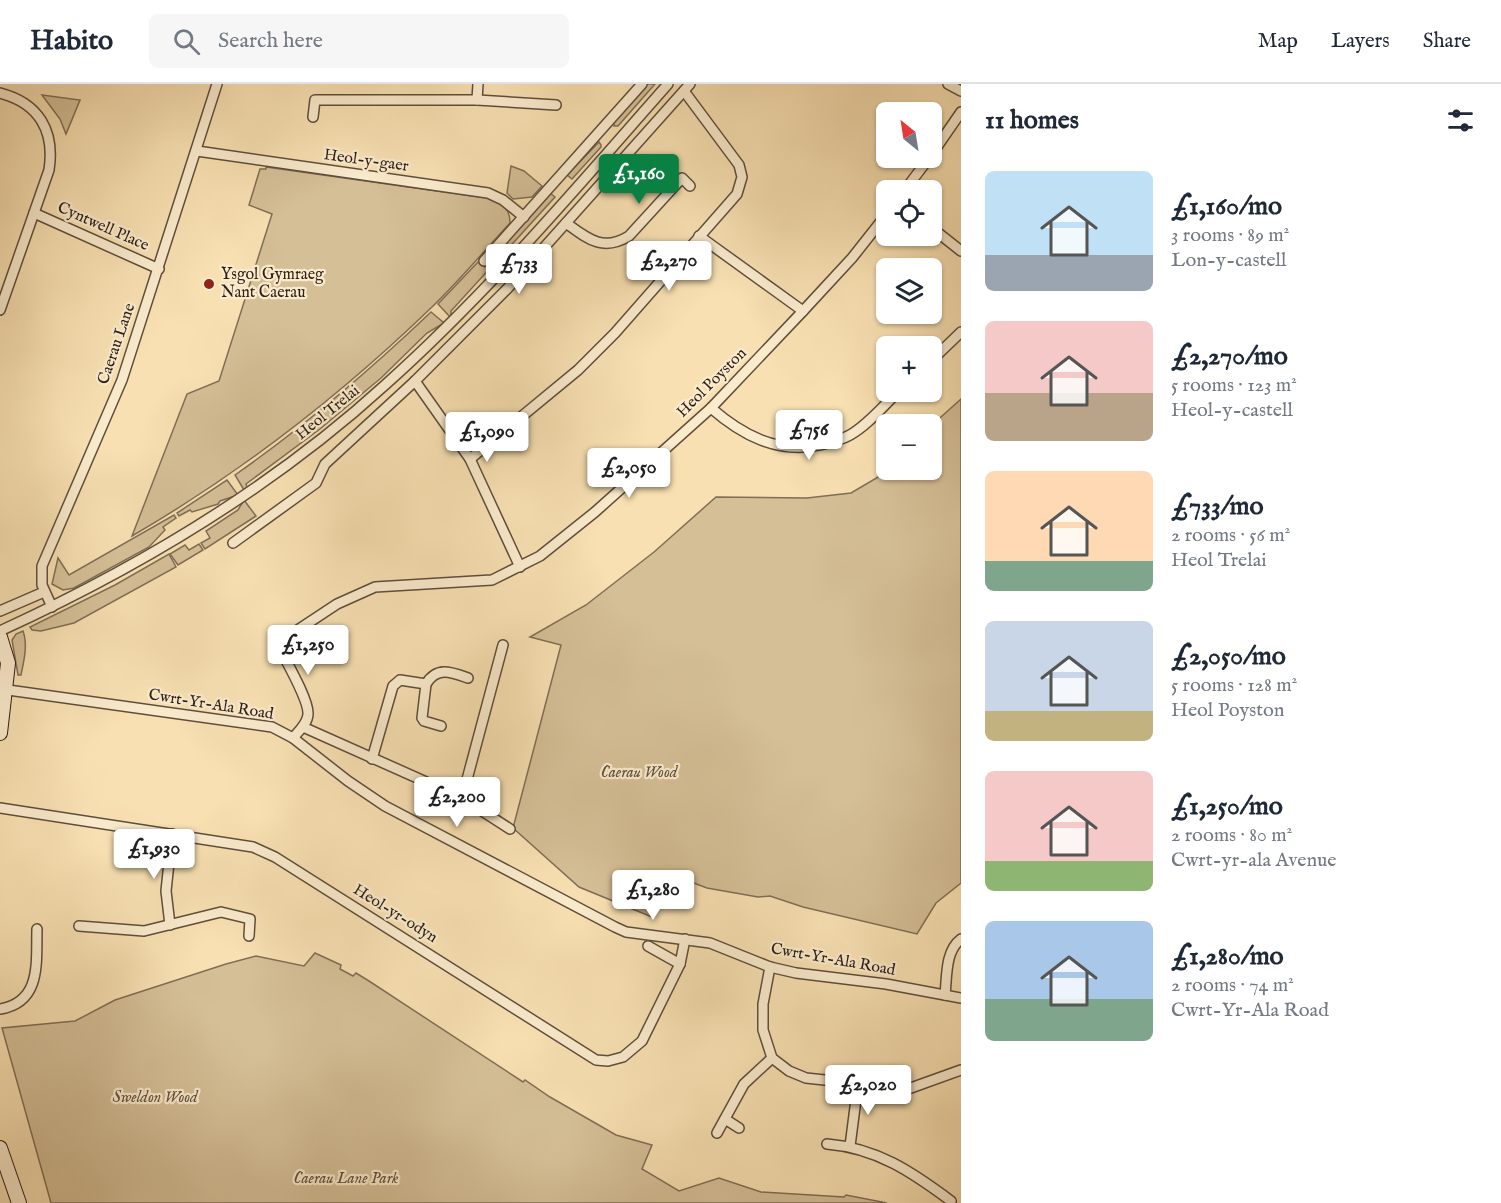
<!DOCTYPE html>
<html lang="en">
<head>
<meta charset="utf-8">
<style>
	body { margin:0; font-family:"IM FELL English",serif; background:#f6f6f7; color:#1f2937; height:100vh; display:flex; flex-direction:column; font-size:22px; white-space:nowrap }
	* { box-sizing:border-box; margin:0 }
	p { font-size:20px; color:#747a83 }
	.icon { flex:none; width:33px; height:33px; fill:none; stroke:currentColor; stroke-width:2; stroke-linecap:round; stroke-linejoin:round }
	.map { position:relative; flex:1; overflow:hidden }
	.sheet { display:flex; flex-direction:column; background:#fff; width:540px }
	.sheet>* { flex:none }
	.needle { width:39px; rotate:330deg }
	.buttons { position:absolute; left:876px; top:18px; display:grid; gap:12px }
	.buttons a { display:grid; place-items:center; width:66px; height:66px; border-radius:9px; background:#fff; box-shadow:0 2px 4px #0004; font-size:30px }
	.price { position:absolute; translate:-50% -51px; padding:0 14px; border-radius:6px; background:#fff; color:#222; font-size:20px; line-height:39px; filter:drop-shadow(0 2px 3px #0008) }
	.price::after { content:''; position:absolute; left:50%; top:36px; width:18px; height:14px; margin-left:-9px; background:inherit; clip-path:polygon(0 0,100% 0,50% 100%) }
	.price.current { background:#0b8043; color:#fff }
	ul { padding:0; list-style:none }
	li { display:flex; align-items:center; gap:18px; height:150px; padding:0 24px }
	li span { display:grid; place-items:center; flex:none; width:168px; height:120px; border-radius:9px; color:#555 }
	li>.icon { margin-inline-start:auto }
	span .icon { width:72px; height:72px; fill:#fffc; stroke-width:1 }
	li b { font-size:26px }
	h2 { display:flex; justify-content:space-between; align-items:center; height:72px; padding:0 24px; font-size:26px }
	header { display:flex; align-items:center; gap:36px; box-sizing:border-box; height:84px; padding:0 30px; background:#fff; border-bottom:2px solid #e0e1e3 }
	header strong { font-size:28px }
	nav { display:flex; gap:33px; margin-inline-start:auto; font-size:21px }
	.search { width:420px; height:54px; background:#f6f6f7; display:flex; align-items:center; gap:15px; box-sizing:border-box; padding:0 21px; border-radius:9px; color:#747a83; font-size:22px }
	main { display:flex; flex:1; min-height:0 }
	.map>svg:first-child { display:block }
	.green { fill:#d5bf97; stroke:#806e56; stroke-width:1.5 }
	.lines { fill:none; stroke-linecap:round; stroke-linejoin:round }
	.street-casing { stroke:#5f4e3c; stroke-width:12 }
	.secondary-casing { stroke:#2c1d15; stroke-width:16 }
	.street { stroke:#faebcd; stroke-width:9 }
	.secondary { stroke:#faebcd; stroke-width:14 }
	.poi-dot { fill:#8f2418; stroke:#faebcd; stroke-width:2 }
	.labels { text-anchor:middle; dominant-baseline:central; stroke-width:4.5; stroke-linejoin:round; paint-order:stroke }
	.street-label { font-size:16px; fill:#2c1d15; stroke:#faebcd }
	.poi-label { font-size:16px; fill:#2c1d15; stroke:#faebcd; text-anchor:start }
	.park-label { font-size:16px; font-style:italic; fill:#5f4e3c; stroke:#faebcd }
</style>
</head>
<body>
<header>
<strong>Habito</strong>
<div class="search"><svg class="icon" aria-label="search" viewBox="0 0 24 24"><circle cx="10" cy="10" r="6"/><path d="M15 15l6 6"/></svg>Search here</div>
<nav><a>Map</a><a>Layers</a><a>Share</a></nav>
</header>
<main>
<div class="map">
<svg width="961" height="1119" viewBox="0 0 961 1119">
	<rect width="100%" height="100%" fill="#f8e0b2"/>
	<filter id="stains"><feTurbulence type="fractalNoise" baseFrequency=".00333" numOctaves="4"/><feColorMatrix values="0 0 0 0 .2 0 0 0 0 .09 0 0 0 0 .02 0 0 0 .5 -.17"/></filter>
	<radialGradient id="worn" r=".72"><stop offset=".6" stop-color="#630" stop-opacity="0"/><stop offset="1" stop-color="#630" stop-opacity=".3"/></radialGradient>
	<g class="green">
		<path d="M647,0h8l-37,42h-4v-5z"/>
		<path d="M42,11l38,5 -14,34 -6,-15z"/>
		<path d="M599,58l2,3v2l-29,32 -5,-4z"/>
		<path d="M511,82l13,5 18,15 -10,11 -19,2 -6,-6z"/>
		<path d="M266,83l228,32c10,6 16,11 16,24 -26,28 -50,57 -78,84 -91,88 -190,165 -300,229l55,-142 32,-13 53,-167 -23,-9 11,-36h6z"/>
		<path d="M550,109l5,4 -104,114v7l-13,-14 40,-42 7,5z"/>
		<path d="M431,228l13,11 -17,10 -46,45 -61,51 -74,55 1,3 -3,3 -9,-15c70,-49 134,-104 196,-163z"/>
		<path d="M961,315v484l-25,20 -19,31 -114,-27 -33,-11 -12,1 -51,-9 -32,-12 -23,41 -73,-30 -66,-59 48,-183 -31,-8 56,-32 68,-53 62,-55 91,1 44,-5 39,-23h42v-45z"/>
		<path d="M227,396l11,15 -18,6 -2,3 -26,8 -2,-2 -11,6 -2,-3z"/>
		<path d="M244,416l12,16 -51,33 -4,-6 9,-5 -4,-7 32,-21z"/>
		<path d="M174,431l2,3 -13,9 2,3 -16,17 -75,41 -11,2 -11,-6 6,-26 11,17z"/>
		<path d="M199,460l4,6 -25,15 -8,-11 15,-9 4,5z"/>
		<path d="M169,470l7,13 -102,56 -33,8 -9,-1 -2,-3 85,-42z"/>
		<path d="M23,547c5,14 1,29 -2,44h-3l-6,-35 4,-6z"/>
		<path d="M315,869l26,12 -1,4 13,7 3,-3 13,8 154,101 2,-2 25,17 66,38 36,10 -10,24 37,22 40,-13 42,14 83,5 2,-2 41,8h-836l-49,-175 73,-7 40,-21 111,-36 30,-8 48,10z"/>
	</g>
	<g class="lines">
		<g class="street-casing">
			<g id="street">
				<path d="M948,0l13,7"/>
				<path d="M0,9c39,10 55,38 49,77l-49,140"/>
				<path d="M477,16l1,-16"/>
				<path d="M313,33l2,-17h162l79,5"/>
				<path d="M197,67l291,42 15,7 21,17"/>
				<path d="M932,70l29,-42"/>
				<path d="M905,106l24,-32"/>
				<path d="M34,129l125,56"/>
				<path d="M566,139c22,16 37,29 63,13l53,-58 8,8"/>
				<path d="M932,144l29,23"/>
				<path d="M699,152l104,75"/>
				<path d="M484,177l158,-177"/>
				<path d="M932,276l29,-28"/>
				<path d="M415,297l55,78 50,108"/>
				<path d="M711,324c31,27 66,46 109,37 9,-2 21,-5 30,-10 18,-10 33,-29 48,-43"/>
				<path d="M470,375l108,-89 37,-37 122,-139 5,-17 -3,-12 -55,-74"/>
				<path d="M233,459l83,-60 9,-19 90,-83 92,-92 183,-205"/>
				<path d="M52,523l-10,-22v-19l80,-186 95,-296"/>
				<path d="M0,527l44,-19"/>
				<path d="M0,547c140,-64 271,-142 385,-246 103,-92 192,-198 283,-301"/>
				<path d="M426,600c11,-18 25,-12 42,-6"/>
				<path d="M1,605l271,38 21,11 55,43 37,25 230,121 11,5 84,11 60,24 26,6 90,11 75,14"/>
				<path d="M303,643l159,71 48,31"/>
				<path d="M293,654c5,-6 15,-15 15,-24 1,-14 -22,-53 -29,-67l5,-8 53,-35 38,-17 117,-7 48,-24 55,-44 116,-104 92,-97 49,-53 34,-43"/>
				<path d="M372,675l21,-73 7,-6 26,4 -4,34 2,3 17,5"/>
				<path d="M462,714l41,-153"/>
				<path d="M0,724l253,39 22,10 321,203 12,1 15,-4 19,-16 38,-77 5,-25"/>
				<path d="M170,841l-4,-34 6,-57"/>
				<path d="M79,842l65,5 77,-19 29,7 -1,17"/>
				<path d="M648,862l32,18"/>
				<path d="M770,883l-7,37v26l9,28 17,13 17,7 102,11 53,-19"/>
				<path d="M945,911c2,-18 0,-44 16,-56"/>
				<path d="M0,925c42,-7 36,-47 37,-80"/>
				<path d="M725,1035l14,9"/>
				<path d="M717,1049l27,-49 28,-26"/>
				<path d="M827,1060c50,4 85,28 124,57l-1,2"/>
				<path d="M850,1062l8,-62"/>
			</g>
		</g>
		<g class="secondary-casing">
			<g id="secondary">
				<path d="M0,553l8,26 -8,70"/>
				<path d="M0,1064l19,55"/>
			</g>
		</g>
		<use href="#street" class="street"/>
		<use href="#secondary" class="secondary"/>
	</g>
	<circle class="poi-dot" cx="209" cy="200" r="6"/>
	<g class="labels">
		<g class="street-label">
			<text transform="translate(366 77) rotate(8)">Heol-y-gaer</text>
			<text transform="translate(103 143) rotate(24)">Cyntwell Place</text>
			<text transform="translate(117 260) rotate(-71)">Caerau Lane</text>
			<text transform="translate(712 299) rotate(-45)">Heol Poyston</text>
			<text transform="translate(328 329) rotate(-39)">Heol Trelai</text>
			<text transform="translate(211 621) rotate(9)">Cwrt-Yr-Ala Road</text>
			<text transform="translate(395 830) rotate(32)">Heol-yr-odyn</text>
			<text transform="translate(833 876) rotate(10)">Cwrt-Yr-Ala Road</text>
		</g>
		<g class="poi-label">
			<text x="221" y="191">Ysgol Gymraeg<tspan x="221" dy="18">Nant Caerau</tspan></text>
		</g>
		<g class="park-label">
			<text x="639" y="689">Caerau Wood</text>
			<text x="155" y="1014">Sweldon Wood</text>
			<text x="346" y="1095">Caerau Lane Park</text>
		</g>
	</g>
	<rect width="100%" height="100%" filter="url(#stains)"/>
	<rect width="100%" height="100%" fill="url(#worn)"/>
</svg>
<div class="buttons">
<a><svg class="needle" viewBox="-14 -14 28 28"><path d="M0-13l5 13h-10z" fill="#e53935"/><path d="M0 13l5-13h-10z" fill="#747a83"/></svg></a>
<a><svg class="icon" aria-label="locate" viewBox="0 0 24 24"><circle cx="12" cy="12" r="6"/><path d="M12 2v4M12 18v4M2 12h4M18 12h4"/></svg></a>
<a><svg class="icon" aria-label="layers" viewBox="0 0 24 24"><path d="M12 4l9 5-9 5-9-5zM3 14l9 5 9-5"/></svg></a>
<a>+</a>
<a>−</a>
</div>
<b class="price current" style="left:639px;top:121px">£1,160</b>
<b class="price" style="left:669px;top:208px">£2,270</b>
<b class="price" style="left:519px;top:211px">£733</b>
<b class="price" style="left:809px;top:377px">£756</b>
<b class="price" style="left:487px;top:379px">£1,090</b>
<b class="price" style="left:629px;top:415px">£2,050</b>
<b class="price" style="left:308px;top:592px">£1,250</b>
<b class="price" style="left:457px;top:744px">£2,200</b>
<b class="price" style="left:154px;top:796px">£1,930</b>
<b class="price" style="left:653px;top:837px">£1,280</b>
<b class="price" style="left:868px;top:1032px">£2,020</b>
</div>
<section class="sheet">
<h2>11 homes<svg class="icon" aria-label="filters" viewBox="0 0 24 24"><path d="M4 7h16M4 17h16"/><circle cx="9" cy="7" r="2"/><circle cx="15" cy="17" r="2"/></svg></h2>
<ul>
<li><span style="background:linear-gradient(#bfe0f5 70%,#9aa5b1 0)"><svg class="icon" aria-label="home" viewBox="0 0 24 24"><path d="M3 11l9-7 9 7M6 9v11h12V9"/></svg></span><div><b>£1,160/mo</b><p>3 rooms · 89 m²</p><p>Lon-y-castell</p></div></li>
<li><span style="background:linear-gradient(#f6c9c9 60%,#b9a48a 0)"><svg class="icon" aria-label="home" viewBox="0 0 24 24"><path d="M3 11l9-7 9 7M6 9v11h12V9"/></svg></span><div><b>£2,270/mo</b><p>5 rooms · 123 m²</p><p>Heol-y-castell</p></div></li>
<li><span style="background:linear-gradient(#ffd9b3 75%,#7fa58c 0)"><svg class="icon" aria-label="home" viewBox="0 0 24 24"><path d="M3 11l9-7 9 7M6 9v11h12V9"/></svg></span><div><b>£733/mo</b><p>2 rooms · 56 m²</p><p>Heol Trelai</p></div></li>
<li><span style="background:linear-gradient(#c9d6e8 75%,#c2b280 0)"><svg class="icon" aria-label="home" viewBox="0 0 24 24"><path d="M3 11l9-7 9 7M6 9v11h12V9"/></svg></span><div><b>£2,050/mo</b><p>5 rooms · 128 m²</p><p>Heol Poyston</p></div></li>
<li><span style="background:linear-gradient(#f6c9c9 75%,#8fb573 0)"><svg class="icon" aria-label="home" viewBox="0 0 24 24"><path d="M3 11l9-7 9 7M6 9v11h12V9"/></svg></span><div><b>£1,250/mo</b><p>2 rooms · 80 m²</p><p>Cwrt-yr-ala Avenue</p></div></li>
<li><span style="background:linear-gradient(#a9c7e8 65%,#7fa58c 0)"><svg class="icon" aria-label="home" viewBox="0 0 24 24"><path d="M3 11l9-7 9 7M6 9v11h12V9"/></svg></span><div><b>£1,280/mo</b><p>2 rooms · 74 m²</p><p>Cwrt-Yr-Ala Road</p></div></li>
</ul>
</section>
</main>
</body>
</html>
